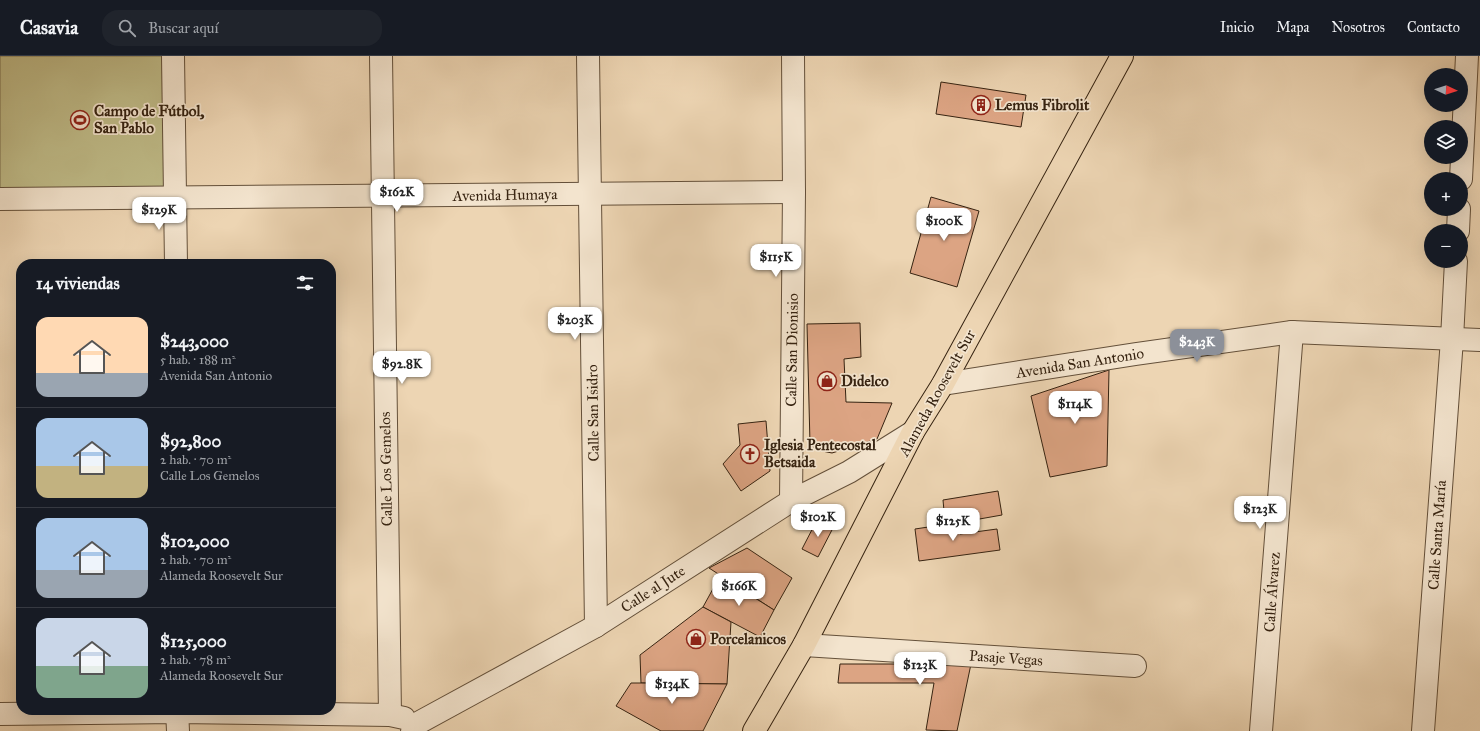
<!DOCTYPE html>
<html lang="es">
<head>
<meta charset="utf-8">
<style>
	body { margin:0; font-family:"IM FELL Great Primer",serif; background:#20242c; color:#f1f3f6; height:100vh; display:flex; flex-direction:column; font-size:15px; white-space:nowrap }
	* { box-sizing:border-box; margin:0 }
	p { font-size:13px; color:#9ea1a6 }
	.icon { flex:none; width:22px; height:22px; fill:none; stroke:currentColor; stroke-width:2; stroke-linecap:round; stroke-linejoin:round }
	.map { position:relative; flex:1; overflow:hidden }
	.panel { position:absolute; left:16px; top:203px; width:320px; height:456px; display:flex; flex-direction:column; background:#171b24; border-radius:16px; box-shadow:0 4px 16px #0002 }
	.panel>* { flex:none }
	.needle { width:26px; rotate:94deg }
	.controls { position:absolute; left:1424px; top:12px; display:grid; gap:8px }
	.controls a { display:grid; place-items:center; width:44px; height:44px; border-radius:50%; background:#171b24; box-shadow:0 4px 16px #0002; font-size:20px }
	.price { position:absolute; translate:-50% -34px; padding:0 9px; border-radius:8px; background:#fff; color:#222; font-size:13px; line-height:26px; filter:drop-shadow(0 1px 2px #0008) }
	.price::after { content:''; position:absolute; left:50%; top:24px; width:12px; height:9px; margin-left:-6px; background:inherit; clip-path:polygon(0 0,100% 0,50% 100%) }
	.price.current { background:#8c9099; color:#fff }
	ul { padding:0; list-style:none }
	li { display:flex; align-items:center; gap:12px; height:100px; padding:0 20px }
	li+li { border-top:1px solid #363941 }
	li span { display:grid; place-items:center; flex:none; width:112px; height:80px; border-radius:12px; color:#555 }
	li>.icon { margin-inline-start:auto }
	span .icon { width:48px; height:48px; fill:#fffc; stroke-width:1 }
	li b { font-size:17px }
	h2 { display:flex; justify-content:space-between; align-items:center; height:48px; padding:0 20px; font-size:17px }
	header { display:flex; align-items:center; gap:24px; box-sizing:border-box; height:56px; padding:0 20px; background:#171b24; border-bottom:1px solid #363941 }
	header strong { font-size:19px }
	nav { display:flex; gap:22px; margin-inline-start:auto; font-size:14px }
	.search { width:280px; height:36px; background:#20242c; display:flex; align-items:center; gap:10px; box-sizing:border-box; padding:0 14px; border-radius:16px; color:#9ea1a6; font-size:15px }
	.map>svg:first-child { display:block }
	.green { fill:#bfbb88; stroke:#7a6f4c }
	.building { fill:#dca483; stroke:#362311 }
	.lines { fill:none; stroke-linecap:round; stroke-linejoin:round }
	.minor-casing { stroke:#64503a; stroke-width:24 }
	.tertiary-casing { stroke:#64503a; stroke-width:24 }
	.trunk-casing { stroke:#362311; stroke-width:24 }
	.minor { stroke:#f3e4ce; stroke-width:22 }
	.tertiary { stroke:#f3e4ce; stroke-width:22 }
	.trunk { stroke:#edd5b3; stroke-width:22 }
	.labels { text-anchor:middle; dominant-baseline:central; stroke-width:3.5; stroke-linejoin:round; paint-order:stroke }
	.poi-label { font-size:15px; font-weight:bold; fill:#362311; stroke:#f3e4ce; text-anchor:start }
	.street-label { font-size:15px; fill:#362311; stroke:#f3e4ce }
</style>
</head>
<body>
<header>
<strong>Casavia</strong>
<div class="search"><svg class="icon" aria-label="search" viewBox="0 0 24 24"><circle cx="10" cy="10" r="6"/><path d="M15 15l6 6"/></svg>Buscar aquí</div>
<nav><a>Inicio</a><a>Mapa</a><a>Nosotros</a><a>Contacto</a></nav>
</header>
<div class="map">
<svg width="1480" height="675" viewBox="0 0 1480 675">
	<rect width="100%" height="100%" fill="#edd5b3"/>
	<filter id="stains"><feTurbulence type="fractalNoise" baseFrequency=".005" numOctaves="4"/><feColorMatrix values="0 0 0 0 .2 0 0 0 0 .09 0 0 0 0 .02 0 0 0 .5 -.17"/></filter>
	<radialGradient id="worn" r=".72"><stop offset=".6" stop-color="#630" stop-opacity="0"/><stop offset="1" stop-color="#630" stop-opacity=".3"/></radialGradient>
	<path class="green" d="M0,0h173l2,142 -175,-5z"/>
	<g class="building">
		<path d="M941,26l85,13 -5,32 -85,-13z"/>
		<path d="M931,141l48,14 -22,76 -47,-14z"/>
		<path d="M860,267l1,34 -17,2 2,43 46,1 -15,36 -45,14 -15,-3 -7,-6 -3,-120z"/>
		<path d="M1109,314l-2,96 -57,11 -19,-81z"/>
		<path d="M766,365l4,50 -29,20 -18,-27 17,-19 -2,-21z"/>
		<path d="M998,435l4,24 -62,11 -2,-14 6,-1 -1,-11z"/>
		<path d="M818,462l16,8 -16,31 -16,-8z"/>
		<path d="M955,467l5,11 37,-5 3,21 -81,11 -4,-32z"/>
		<path d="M747,492l45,30 -18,32 -65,-42z"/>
		<path d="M720,520l54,34 -14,27 -57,-30z"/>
		<path d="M703,551l28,15 -4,62 -86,-1 -1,-28z"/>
		<path d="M840,608h131l-14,67 -31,-1 8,-47h-96z"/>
		<path d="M631,627h10l86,1 -24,47h-42l-45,-25z"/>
	</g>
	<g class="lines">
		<g class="minor-casing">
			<g id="minor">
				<path d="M173,0l3,208"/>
				<path d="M381,0l9,659"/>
				<path d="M588,0l8,570"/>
				<path d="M1461,123l6,-123"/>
				<path d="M0,143l794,-7"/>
				<path d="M1458,175l1,-22"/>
				<path d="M791,445l3,-309 -1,-136"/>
				<path d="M804,589l331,21"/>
				<path d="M177,654l1,21"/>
				<path d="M0,658l177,-2 213,3 14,3"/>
				<path d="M412,675l8,-9 176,-96 195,-125 58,-29 64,-40"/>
				<path d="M1261,675l31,-399"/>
				<path d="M1423,675l29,-392 4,-78"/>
			</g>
		</g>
		<g class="tertiary-casing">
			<path id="tertiary" d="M943,328l193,-30 156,-22 188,8"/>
		</g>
		<g class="trunk-casing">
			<path id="trunk" d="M754,675l50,-86 109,-213 30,-48 179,-328"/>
		</g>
		<use href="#minor" class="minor"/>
		<use href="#tertiary" class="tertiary"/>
		<use href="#trunk" class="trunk"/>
	</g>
	<defs>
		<g id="building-ring" transform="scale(1)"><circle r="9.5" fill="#f3e4ce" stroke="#8f2418" stroke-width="1.5"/><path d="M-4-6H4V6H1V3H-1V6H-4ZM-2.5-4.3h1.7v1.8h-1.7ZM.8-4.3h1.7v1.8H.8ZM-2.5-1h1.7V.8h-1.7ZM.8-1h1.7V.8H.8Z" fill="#8f2418"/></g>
		<g id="stadium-ring" transform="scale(1)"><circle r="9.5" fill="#f3e4ce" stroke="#8f2418" stroke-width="1.5"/><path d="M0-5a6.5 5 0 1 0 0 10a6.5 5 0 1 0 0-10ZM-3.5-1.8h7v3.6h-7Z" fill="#8f2418"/></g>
		<g id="shop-ring" transform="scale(1)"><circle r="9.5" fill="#f3e4ce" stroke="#8f2418" stroke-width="1.5"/><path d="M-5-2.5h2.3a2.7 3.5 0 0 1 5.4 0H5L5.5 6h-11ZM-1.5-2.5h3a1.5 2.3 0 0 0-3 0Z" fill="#8f2418"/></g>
		<g id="church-ring" transform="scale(1)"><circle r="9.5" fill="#f3e4ce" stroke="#8f2418" stroke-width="1.5"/><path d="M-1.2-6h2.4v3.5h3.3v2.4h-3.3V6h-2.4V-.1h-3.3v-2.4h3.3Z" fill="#8f2418"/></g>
	</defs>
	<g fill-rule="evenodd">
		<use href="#building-ring" x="981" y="49"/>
		<use href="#stadium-ring" x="80" y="64"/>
		<use href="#shop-ring" x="827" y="325"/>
		<use href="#church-ring" x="750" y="398"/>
		<use href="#shop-ring" x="696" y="583"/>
	</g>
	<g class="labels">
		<g class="poi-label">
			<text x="995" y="49">Lemus Fibrolit</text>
			<text x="94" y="55">Campo de Fútbol,<tspan x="94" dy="17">San Pablo</tspan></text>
			<text x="841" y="325">Didelco</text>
			<text x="764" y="389">Iglesia Pentecostal<tspan x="764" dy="17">Betsaida</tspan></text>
			<text x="710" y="583">Porcelanicos</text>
		</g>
		<g class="street-label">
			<text transform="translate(505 139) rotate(-1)">Avenida Humaya</text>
			<text transform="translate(792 294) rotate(-89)">Calle San Dionisio</text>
			<text transform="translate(1080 307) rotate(-9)">Avenida San Antonio</text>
			<text transform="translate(937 337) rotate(-61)">Alameda Roosevelt Sur</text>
			<text transform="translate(593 357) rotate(-91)">Calle San Isidro</text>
			<text transform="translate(386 413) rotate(-91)">Calle Los Gemelos</text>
			<text transform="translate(1437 479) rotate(-86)">Calle Santa María</text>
			<text transform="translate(653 533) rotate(-33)">Calle al Jute</text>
			<text transform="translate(1272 536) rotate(-86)">Calle Álvarez</text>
			<text transform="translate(1006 602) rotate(4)">Pasaje Vegas</text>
		</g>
	</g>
	<rect width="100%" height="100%" filter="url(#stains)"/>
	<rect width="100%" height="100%" fill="url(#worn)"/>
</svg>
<div class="controls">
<a><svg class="needle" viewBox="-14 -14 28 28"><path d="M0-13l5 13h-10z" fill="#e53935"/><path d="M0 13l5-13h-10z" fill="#9ea1a6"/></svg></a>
<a><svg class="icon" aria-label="layers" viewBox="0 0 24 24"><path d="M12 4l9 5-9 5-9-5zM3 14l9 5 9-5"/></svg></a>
<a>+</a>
<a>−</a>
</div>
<b class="price" style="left:397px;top:157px">$162K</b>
<b class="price" style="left:159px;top:175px">$129K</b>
<b class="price" style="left:944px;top:186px">$100K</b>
<b class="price" style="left:776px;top:222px">$115K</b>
<b class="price" style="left:575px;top:285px">$203K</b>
<b class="price current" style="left:1197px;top:307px">$243K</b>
<b class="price" style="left:402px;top:329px">$92.8K</b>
<b class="price" style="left:1075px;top:369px">$114K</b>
<b class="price" style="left:1260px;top:474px">$123K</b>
<b class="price" style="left:818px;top:482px">$102K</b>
<b class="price" style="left:953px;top:486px">$125K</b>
<b class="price" style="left:739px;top:551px">$166K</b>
<b class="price" style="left:920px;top:630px">$123K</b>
<b class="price" style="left:672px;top:649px">$134K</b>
<section class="panel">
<h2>14 viviendas<svg class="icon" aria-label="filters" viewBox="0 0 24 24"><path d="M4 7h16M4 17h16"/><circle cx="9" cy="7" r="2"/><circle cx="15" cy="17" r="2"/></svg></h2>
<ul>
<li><span style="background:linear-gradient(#ffd9b3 70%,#9aa5b1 0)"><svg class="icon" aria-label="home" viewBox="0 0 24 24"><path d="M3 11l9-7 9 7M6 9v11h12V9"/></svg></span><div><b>$243,000</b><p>5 hab. · 188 m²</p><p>Avenida San Antonio</p></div></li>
<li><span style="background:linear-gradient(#a9c7e8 60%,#c2b280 0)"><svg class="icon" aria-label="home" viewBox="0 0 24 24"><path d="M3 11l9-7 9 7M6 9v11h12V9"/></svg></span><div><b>$92,800</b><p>2 hab. · 70 m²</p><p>Calle Los Gemelos</p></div></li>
<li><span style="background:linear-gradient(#a9c7e8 65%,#9aa5b1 0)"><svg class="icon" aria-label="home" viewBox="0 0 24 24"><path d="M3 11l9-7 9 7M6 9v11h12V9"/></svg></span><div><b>$102,000</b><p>2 hab. · 70 m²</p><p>Alameda Roosevelt Sur</p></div></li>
<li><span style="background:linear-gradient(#c9d6e8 60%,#7fa58c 0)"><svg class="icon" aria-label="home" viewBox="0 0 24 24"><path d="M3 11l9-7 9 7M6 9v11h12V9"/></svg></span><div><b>$125,000</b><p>2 hab. · 78 m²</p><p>Alameda Roosevelt Sur</p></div></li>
</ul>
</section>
</div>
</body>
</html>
